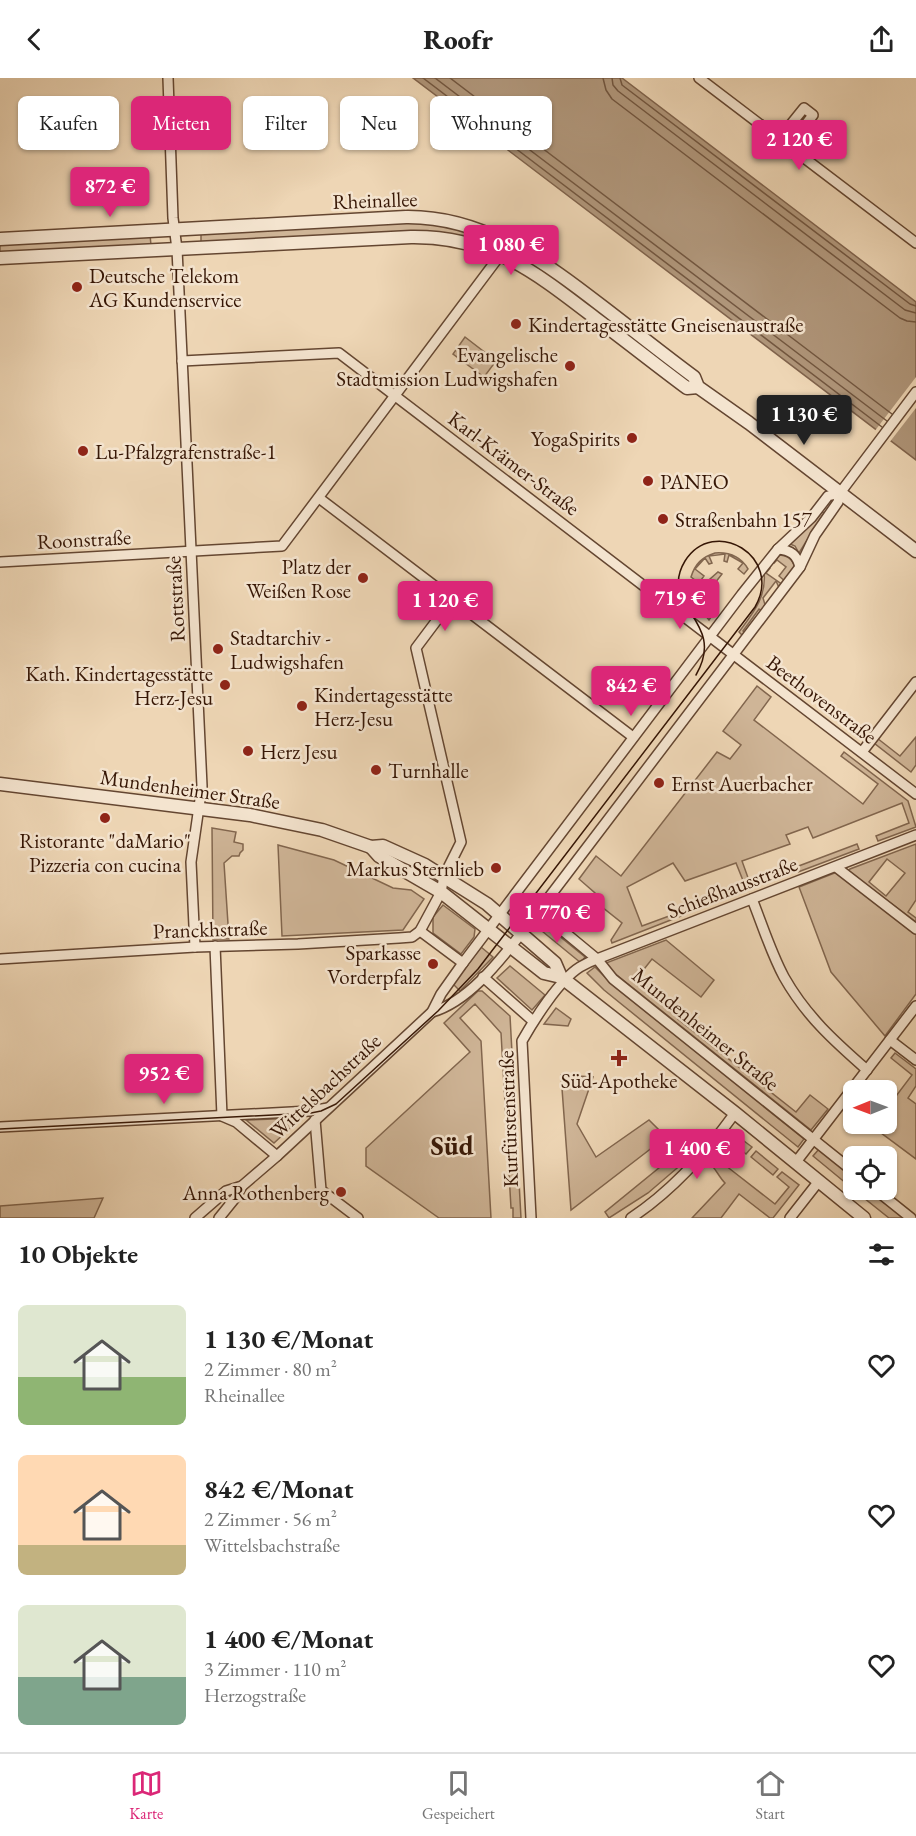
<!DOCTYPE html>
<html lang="de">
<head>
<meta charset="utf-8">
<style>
	body { margin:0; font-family:"EB Garamond",serif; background:#f2f2f2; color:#222; height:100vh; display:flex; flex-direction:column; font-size:22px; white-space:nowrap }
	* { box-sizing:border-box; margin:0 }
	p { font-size:20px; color:#767676 }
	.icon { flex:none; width:33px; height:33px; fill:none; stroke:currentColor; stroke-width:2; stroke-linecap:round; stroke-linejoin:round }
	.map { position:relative; height:1140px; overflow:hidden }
	.sheet { display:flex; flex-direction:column; background:#fff; flex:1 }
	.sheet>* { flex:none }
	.hud { position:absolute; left:18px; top:18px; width:600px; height:54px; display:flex; gap:12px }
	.needle { width:39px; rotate:269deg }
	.tools { position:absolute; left:843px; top:1002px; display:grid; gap:12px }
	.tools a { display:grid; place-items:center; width:54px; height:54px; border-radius:9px; background:#fff; box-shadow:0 2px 4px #0004; font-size:30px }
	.price { position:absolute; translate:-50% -51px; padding:0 14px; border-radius:6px; background:#db2777; color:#fff; font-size:20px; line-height:39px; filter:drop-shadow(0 2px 3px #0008) }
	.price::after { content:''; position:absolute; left:50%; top:36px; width:18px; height:14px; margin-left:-9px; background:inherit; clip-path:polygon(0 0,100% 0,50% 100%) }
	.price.current { background:#222; color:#fff }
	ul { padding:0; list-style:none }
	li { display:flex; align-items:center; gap:18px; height:150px; padding:0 18px }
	li span { display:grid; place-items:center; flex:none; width:168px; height:120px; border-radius:9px; color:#555 }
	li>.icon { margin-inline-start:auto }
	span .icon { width:72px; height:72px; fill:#fffc; stroke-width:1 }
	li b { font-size:26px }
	h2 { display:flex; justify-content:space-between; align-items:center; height:72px; padding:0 18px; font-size:26px }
	.chip { padding:0 21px; border-radius:9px; background:#fff; box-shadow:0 2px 4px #0004; font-size:21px; line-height:54px }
	.chip.current { background:#db2777; color:#fff }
	header { display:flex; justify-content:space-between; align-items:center; height:78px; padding:0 18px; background:#fff; font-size:27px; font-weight:800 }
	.tabs { display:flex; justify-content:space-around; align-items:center; height:84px; border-top:2px solid #e0e0e0; background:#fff; font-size:16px; color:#767676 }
	.tabs a { display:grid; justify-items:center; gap:3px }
	.tabs .current { color:#db2777 }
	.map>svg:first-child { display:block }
	.green { fill:#cfb597; stroke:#82664e; stroke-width:1.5; fill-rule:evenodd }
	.water { fill:#af9579; stroke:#7f624b; stroke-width:1.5 }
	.pier { fill:#eed6b5 }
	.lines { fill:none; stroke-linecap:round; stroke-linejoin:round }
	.shore { stroke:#72563f; stroke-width:1.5 }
	.minor-casing { stroke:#644631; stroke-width:12 }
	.tertiary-casing { stroke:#644631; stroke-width:15 }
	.minor { stroke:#f4e4cf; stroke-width:9 }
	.tertiary { stroke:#f4e4cf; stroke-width:12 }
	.tram { stroke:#361605; stroke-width:1.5 }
	.poi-dot { fill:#8f2418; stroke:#f4e4cf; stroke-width:2 }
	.labels { text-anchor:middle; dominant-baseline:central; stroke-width:5; stroke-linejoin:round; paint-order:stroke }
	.street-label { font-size:21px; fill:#361605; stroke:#f4e4cf }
	.poi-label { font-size:21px; fill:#361605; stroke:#f4e4cf; text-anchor:start }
	.district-label { font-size:27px; font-weight:bold; fill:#361605; stroke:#f4e4cf }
</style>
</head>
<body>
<header><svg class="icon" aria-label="back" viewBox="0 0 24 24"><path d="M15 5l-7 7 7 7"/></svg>Roofr<svg class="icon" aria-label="share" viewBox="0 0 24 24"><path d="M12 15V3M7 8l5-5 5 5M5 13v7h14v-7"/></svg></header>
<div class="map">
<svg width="916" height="1140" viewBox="0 0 916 1140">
	<rect width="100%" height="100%" fill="#eed6b5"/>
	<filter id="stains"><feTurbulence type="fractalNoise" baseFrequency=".00333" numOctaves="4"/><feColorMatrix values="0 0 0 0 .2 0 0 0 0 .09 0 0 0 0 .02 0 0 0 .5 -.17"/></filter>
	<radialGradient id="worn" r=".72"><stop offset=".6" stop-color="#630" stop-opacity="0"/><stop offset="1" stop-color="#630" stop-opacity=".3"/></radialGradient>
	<g class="green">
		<path d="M395,143l42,2 63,20 76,48 -3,4c-50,-31 -90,-63 -151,-64l-221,13v-10z"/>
		<path d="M150,157l1,10 -151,10v-11z"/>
		<path d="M465,259l31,24 -12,16 -31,-23z"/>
		<path d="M821,433l3,2 -25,40 -4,-7 -5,-2 20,-19z"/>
		<path d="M715,475c14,-1 26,4 33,16l-4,5 -6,-5 5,-6 -14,-8 -2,7 -3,-1 1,-7 -16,2 3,7 -3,1 -4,-6 -10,11 9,7 -5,7 -8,-6c4,-13 11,-20 24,-24z"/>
		<path d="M778,477c9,0 15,4 17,13l-9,14 -7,-6 7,-9 -9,-7 -3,3 -2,-1z"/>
		<path d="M768,488l2,2 -4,5 17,12 -3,5 -4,-9 -13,17 3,10 -3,4 -4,-3 -16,22 3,3 -2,3 -5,-5c14,-19 28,-35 25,-61z"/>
		<path d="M718,494l4,2 -18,23 6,7 8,3 -9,13 -15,-19 -4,-20 6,5 -3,4 9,7 10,-16 -2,-2z"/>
		<path d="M757,608l14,11 -17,23 109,84 15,-20 -37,-28 3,-4 64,49 8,26 -38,14 -2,-5 33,-13 -7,-20 -89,35 -5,-11 -22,8 4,9 -48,17 9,25 -5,2 -10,-25 -51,18 -12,-18 -46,24 15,39 38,-14 1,4 -69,27 -1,-3 11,-17 -30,-24 3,-6 -16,-14 17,-23 25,20 96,-124 13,7 11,-14 -18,-14z"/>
		<path d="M916,659v28l-5,7 -37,-29 3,-5 23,18z"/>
		<path d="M212,750l24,4 -2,10 9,2v6l-3,3 -1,3h-7l-8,7 5,76h-16z"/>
		<path d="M857,766l2,5 -61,23 -2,-5z"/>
		<path d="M916,766v56l-8,12 8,6v4l-68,-51 2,-2zM887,781l18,14 -19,23 -17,-14z"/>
		<path d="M278,767l56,15 59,28 18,2 13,9 -21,31 -121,6z"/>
		<path d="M837,794l79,62v60l-31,42 -54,-64 -32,-85z"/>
		<path d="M443,827l32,24 -1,8 -13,17 -28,-21v-16z"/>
		<path d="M542,844l43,35 -4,6 -44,-36z"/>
		<path d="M666,862l48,40 -13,17 -49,-38 -15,19 44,36 -3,5 118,93 14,-17 18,14 -17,21 -198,-158 -7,-9z"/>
		<path d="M481,869l12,10 -33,34 -7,-7z"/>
		<path d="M510,888l35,29 -13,15 -35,-32z"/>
		<path d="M595,889l19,19 190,153 -6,8 -194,-157 -17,-17z"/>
		<path d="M478,913h4l28,25 11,202h-8v-10h-2l-10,-175 -26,-29 -15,14 21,23 10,177h-52l-73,-52v-18l104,-96 -26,-29z"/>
		<path d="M556,930l15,11 -3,7 -24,-2z"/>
		<path d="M895,975l21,16v17l-8,12 8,6v55l-47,-35h17l1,-16 25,-33 -21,-17z"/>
		<path d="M561,997l32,2 -16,47 19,33 53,-37 17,17 -95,73z"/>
		<path d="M301,1040l-27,25 -28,-23z"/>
		<path d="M732,1054l20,15 -6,7 -11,-9 -14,17 54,42 14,-17 -12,-10 5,-5 17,13 -26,33h-3l-31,-24 -18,24h-29l33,-35c-7,-7 -9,-15 -17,-21z"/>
		<path d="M819,1071l34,28v12l-40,-33z"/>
		<path d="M756,1073l22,18 -5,6 -22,-18z"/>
		<path d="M676,1076l7,9 -35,30 -39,25 -4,-6z"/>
		<path d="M854,1112h15l35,28h-15z"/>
		<path d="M103,1120l-9,20h-94v-12z"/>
	</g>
	<path class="water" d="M413,0h209l294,224v158z"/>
	<path class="pier" d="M916,299v31l-27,35 -15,-11z"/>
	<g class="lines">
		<g class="shore">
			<path d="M423,0l459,349"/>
			<path d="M435,0l452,343"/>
			<path d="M450,0l442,336"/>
			<path d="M603,0l3,12 6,9 288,219 7,3 9,1"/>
			<path d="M612,0l1,7 5,6 287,219 11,3"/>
			<path d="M620,0l2,7 288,219 6,2"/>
		</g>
		<g class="minor-casing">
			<g id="minor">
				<path d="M168,0l5,140 4,31 25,537 -11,76 4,85"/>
				<path d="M699,0l217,165"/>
				<path d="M779,61l25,-31 9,7 -24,31"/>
				<path d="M182,283l157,-8 577,441"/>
				<path d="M319,420l314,239"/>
				<path d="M778,471c13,1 19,6 22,18"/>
				<path d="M0,484l282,-16 219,-292"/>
				<path d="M862,674l54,-70"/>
				<path d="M836,789l80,62"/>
				<path d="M752,821c10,25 19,54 32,78 22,39 50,64 83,93"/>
				<path d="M539,833l58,48 16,20 241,193"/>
				<path d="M420,853l43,32"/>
				<path d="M215,868l7,170 14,6 41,34"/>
				<path d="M0,881l195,-12 103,-3 101,-6 13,-1 8,-6 21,-39 3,-16 17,-34 -45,-194 36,-48"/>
				<path d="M483,899l50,44"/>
				<path d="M432,934c39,-11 72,-57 96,-87l272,-358 15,-32 23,-33 2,-9 76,-101"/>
				<path d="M890,962l26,20"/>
				<path d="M315,1042l6,70 37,28"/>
				<path d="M0,1049l310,-16 18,-3"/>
				<path d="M796,1084l120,-156"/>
				<path d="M876,1112l35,28"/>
				<path d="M195,1140l31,-27 16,-5 35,-30 155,-144 9,-18 22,-31 279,-369 36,-45 33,-31 17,-22 12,-3"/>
				<path d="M219,1140l17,-21 6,-11"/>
				<path d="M531,1140l-9,-177c12,-21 37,-61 58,-74 5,-3 11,-6 17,-8l319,-124"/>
				<path d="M631,1140c41,-27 75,-65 104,-105"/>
				<path d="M790,1140l29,-37"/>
			</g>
		</g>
		<g class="tertiary-casing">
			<g id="tertiary">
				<path d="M0,161l406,-22c77,-1 139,45 197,90 30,23 60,47 91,70l4,10 51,36 167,128"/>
				<path d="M0,180l411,-21c80,-1 124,35 184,81 31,23 61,47 92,70l11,-1"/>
				<path d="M0,706l250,31 72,15 49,17 12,-1 42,19 62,39 68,59 6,14"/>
				<path d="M371,769l8,9 62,36 103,81 17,4 174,136 129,105"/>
			</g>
		</g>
		<use href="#minor" class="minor"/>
		<use href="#tertiary" class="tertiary"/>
		<path class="tram" d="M0,1051l311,-16 10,-2 15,-7 102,-93 40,-42 277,-362c29,-50 -41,-92 -70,-46 -28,46 43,59 11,114"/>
	</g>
	<g class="poi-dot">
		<circle cx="77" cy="209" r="6"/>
		<circle cx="516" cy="246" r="6"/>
		<circle cx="570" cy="288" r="6"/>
		<circle cx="632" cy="360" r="6"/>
		<circle cx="83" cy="373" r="6"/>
		<circle cx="648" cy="403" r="6"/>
		<circle cx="663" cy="441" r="6"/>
		<circle cx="363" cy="500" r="6"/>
		<circle cx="218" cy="571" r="6"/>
		<circle cx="225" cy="607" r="6"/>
		<circle cx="302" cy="628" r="6"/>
		<circle cx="248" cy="673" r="6"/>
		<circle cx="376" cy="692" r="6"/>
		<circle cx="659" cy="705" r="6"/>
		<circle cx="105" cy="740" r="6"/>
		<circle cx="496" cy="790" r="6"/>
		<circle cx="433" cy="886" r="6"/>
		<path d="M616 971h6v6h6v6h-6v6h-6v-6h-6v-6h6z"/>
		<circle cx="341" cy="1114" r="6"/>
	</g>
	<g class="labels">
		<g class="street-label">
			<text transform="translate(375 122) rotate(-2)">Rheinallee</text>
			<text transform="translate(514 385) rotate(37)">Karl-Krämer-Straße</text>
			<text transform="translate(84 461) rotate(-3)">Roonstraße</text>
			<text transform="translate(175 521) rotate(-93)">Rottstraße</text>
			<text transform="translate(822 621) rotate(37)">Beethovenstraße</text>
			<text transform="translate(190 711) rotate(8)">Mundenheimer Straße</text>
			<text transform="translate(732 809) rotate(-21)">Schießhausstraße</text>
			<text transform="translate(210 851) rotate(-2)">Pranckhstraße</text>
			<text transform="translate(706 951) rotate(39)">Mundenheimer Straße</text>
			<text transform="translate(325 1008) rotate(-43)">Wittelsbachstraße</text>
			<text transform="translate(508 1041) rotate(-92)">Kurfürstenstraße</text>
		</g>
		<g class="poi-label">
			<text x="89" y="197">Deutsche Telekom<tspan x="89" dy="24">AG Kundenservice</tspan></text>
			<text x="528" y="246">Kindertagesstätte Gneisenaustraße</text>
			<text x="558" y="276" text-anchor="end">Evangelische<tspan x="558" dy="24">Stadtmission Ludwigshafen</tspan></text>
			<text x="620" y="360" text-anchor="end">YogaSpirits</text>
			<text x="95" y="373">Lu-Pfalzgrafenstraße-1</text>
			<text x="660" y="403">PANEO</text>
			<text x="675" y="441">Straßenbahn 157</text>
			<text x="351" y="488" text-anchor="end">Platz der<tspan x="351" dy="24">Weißen Rose</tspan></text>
			<text x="230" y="559">Stadtarchiv -<tspan x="230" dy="24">Ludwigshafen</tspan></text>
			<text x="213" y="595" text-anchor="end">Kath. Kindertagesstätte<tspan x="213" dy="24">Herz-Jesu</tspan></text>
			<text x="314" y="616">Kindertagesstätte<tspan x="314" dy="24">Herz-Jesu</tspan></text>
			<text x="260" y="673">Herz Jesu</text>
			<text x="388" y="692">Turnhalle</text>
			<text x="671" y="705">Ernst Auerbacher</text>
			<text x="105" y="762" text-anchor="middle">Ristorante "daMario"<tspan x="105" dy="24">Pizzeria con cucina</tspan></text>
			<text x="484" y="790" text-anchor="end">Markus Sternlieb</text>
			<text x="421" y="874" text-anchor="end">Sparkasse<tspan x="421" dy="24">Vorderpfalz</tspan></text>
			<text x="619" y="1002" text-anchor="middle">Süd-Apotheke</text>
			<text x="329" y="1114" text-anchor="end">Anna Rothenberg</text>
		</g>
		<g class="district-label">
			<text x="452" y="1067">Süd</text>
		</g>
	</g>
	<rect width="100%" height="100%" filter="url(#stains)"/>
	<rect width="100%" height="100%" fill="url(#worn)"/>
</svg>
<div class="tools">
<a><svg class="needle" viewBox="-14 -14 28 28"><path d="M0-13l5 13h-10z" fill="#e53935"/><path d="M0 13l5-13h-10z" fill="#767676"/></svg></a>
<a><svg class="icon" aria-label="locate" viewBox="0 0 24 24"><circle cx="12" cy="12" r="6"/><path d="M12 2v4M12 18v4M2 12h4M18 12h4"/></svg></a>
</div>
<b class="price" style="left:799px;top:93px">2 120 €</b>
<b class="price" style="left:110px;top:140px">872 €</b>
<b class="price" style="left:511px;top:198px">1 080 €</b>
<b class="price current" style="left:804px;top:368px">1 130 €</b>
<b class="price" style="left:680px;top:552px">719 €</b>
<b class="price" style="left:445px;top:554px">1 120 €</b>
<b class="price" style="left:631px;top:639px">842 €</b>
<b class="price" style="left:557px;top:866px">1 770 €</b>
<b class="price" style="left:164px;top:1027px">952 €</b>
<b class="price" style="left:697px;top:1102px">1 400 €</b>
<div class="hud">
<a class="chip">Kaufen</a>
<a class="chip current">Mieten</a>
<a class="chip">Filter</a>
<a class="chip">Neu</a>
<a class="chip">Wohnung</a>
</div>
</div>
<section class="sheet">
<h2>10 Objekte<svg class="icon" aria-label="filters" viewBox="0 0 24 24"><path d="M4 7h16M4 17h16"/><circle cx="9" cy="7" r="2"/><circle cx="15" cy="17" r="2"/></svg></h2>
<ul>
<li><span style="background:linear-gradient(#dfe7d0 60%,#8fb573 0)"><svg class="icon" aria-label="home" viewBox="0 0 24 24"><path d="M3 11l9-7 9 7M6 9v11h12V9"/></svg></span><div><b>1 130 €/Monat</b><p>2 Zimmer · 80 m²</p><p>Rheinallee</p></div><svg class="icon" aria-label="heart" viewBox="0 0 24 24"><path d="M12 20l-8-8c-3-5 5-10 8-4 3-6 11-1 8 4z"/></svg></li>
<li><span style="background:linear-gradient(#ffd9b3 75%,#c2b280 0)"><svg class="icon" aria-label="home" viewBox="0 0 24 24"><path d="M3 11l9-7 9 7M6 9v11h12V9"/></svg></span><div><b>842 €/Monat</b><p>2 Zimmer · 56 m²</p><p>Wittelsbachstraße</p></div><svg class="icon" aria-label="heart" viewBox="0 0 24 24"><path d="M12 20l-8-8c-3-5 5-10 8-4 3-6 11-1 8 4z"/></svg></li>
<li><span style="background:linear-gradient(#dfe7d0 60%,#7fa58c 0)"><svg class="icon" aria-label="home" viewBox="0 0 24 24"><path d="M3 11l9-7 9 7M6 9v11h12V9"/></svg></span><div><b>1 400 €/Monat</b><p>3 Zimmer · 110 m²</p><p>Herzogstraße</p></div><svg class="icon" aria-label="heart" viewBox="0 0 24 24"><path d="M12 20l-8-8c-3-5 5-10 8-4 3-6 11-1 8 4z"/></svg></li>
</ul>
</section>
<nav class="tabs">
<a class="current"><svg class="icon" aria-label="map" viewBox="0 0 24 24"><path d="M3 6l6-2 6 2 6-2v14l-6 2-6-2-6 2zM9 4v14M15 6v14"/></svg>Karte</a>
<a><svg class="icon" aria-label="saved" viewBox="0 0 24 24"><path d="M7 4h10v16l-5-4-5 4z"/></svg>Gespeichert</a>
<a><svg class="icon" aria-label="home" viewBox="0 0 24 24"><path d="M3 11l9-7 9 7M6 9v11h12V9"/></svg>Start</a>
</nav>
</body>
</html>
